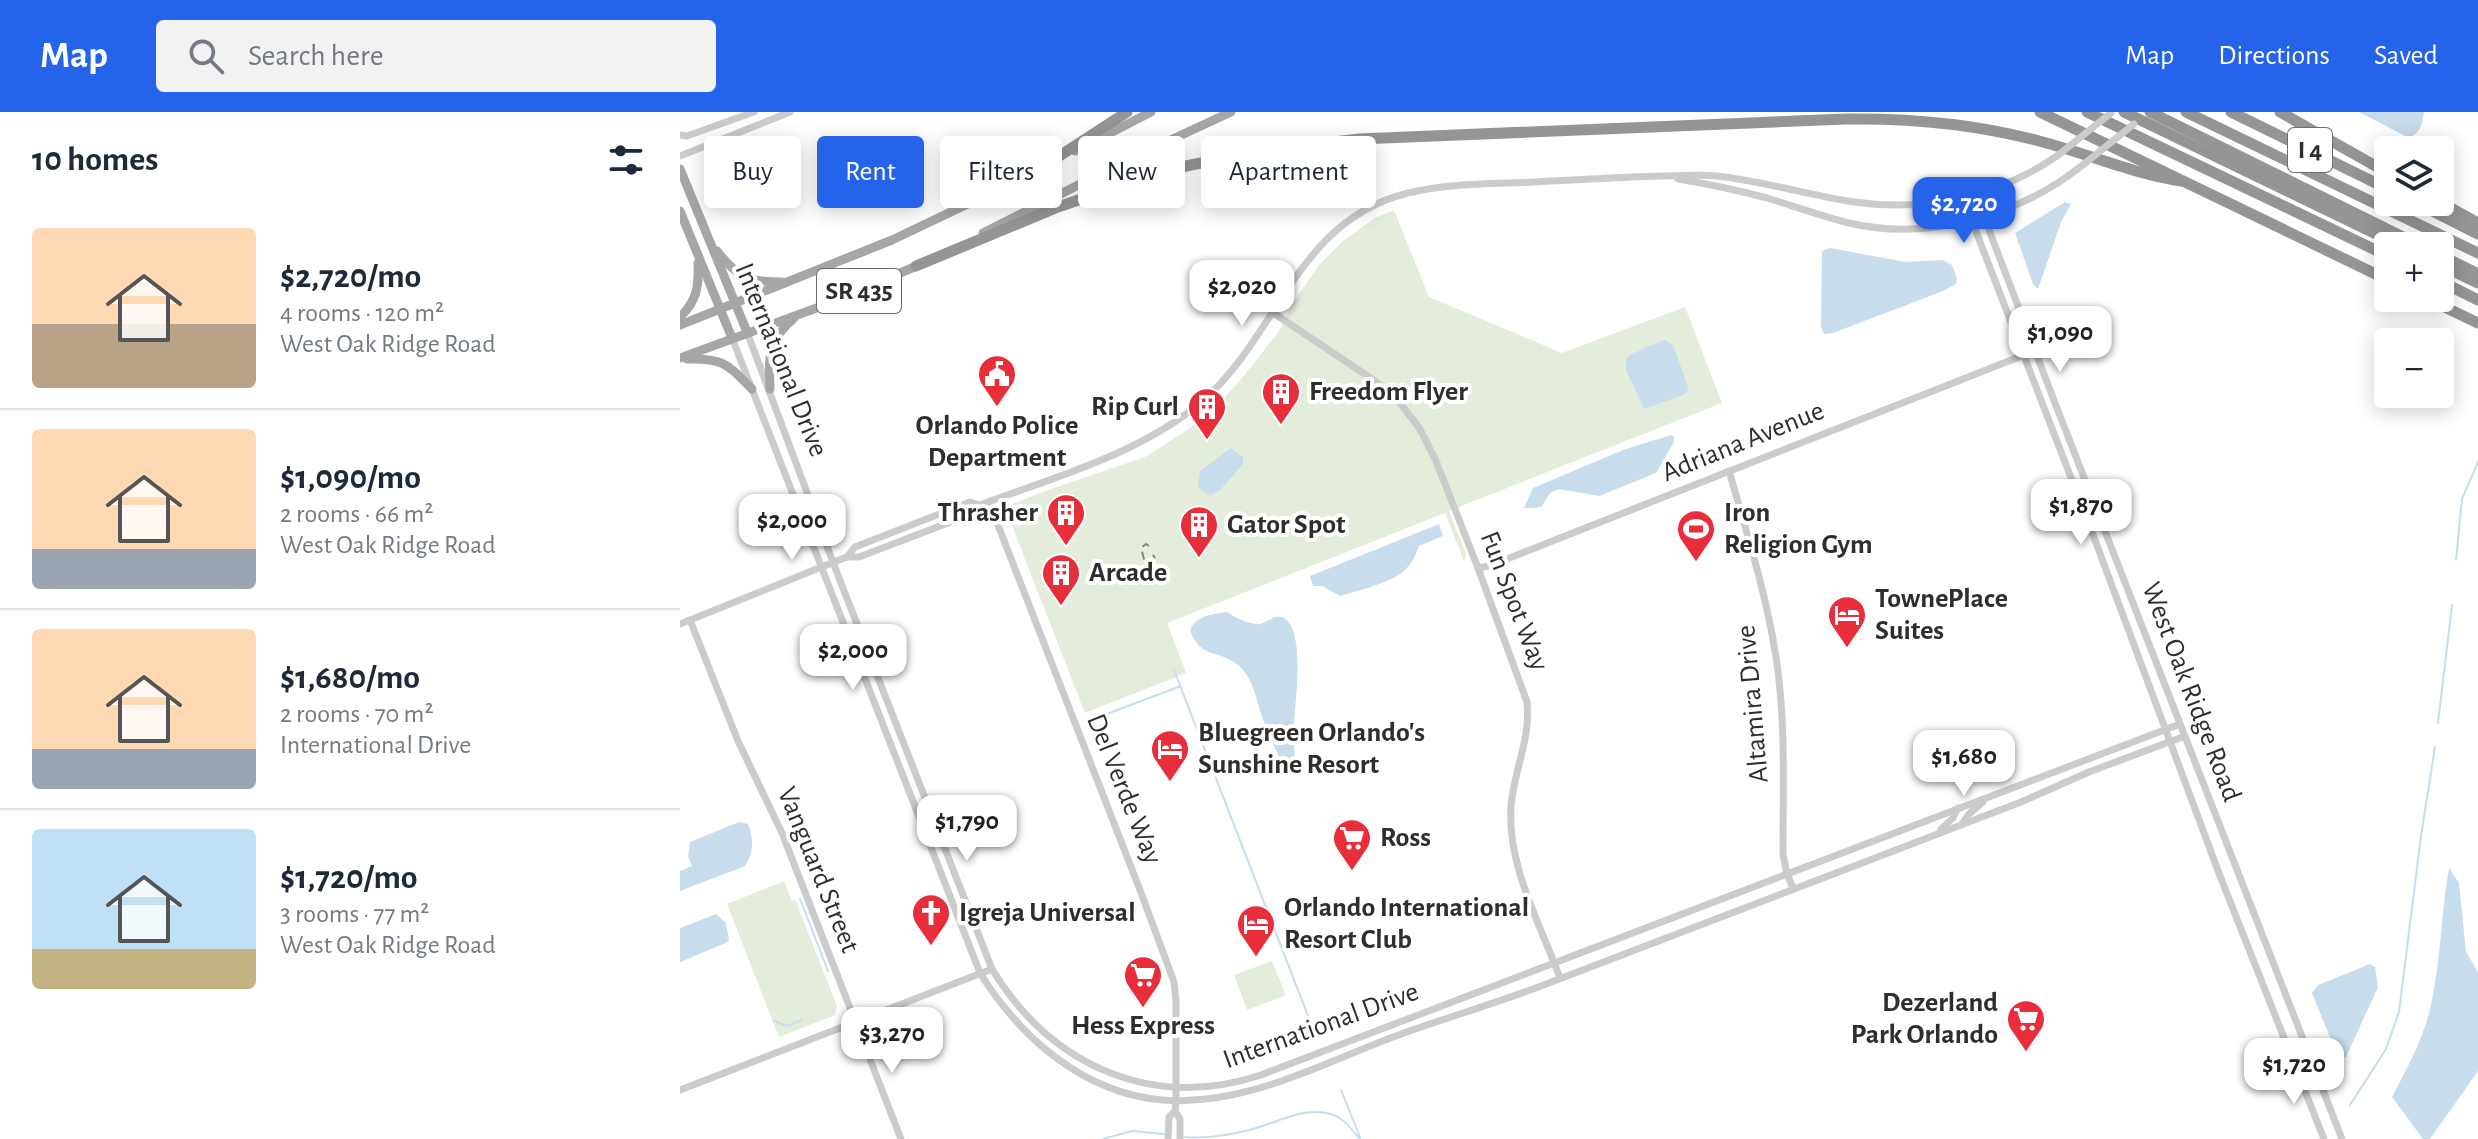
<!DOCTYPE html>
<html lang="en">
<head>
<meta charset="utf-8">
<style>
	body { margin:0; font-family:"Alegreya Sans",sans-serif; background:#f2f2f3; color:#1f2937; height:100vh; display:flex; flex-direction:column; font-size:30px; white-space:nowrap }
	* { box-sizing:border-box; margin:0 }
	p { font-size:26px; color:#747a83 }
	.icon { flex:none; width:44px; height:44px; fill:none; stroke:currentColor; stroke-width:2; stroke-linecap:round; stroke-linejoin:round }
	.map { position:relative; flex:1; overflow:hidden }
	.panel { display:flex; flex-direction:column; background:#fff; width:680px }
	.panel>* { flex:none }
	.guide { position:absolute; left:24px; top:24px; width:760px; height:72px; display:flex; gap:16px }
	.fabs { position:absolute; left:1694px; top:24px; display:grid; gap:16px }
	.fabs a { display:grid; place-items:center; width:80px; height:80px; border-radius:8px; background:#fff; box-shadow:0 4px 20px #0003; font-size:40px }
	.price { position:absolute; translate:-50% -68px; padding:0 18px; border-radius:16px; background:#fff; color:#222; font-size:26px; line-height:52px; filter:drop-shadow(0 2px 4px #0008) }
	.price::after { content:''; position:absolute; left:50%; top:48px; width:24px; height:18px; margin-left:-12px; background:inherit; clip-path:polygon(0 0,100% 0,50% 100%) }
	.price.on { background:#2563eb; color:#fff }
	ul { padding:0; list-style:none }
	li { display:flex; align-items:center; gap:24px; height:200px; padding:0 32px }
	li+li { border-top:2px solid #e0e1e3 }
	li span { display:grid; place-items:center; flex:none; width:224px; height:160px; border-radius:8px; color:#555 }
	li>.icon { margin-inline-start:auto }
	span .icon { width:96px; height:96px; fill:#fffc; stroke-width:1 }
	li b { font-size:34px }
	h2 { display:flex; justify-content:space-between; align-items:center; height:96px; padding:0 32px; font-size:34px }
	.tag { padding:0 28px; border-radius:8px; background:#fff; box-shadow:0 4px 20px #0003; font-size:28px; line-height:72px }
	.tag.on { background:#2563eb; color:#fff }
	header { display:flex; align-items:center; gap:48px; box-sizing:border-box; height:112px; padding:0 40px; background:#2563eb; color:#fff }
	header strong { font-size:38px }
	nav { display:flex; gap:44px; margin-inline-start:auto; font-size:28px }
	.search { width:560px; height:72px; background:#f2f2f3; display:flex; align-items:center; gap:20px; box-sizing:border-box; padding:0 28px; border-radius:8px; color:#747a83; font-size:30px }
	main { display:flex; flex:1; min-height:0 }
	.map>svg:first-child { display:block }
	.green { fill:#e4ecdc }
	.water { fill:#c7ddec }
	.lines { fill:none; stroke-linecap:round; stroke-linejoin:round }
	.stream { stroke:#c7ddec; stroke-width:2 }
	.minor { stroke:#cbcbcb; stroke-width:7 }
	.major { stroke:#a6a6a6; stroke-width:9 }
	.highway { stroke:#959595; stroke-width:11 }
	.rail { stroke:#838383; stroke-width:2; stroke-dasharray:8 6; stroke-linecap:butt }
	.minor-bridge { stroke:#cbcbcb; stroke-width:7 }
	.labels { text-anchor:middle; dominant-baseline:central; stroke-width:8; stroke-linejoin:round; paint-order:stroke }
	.shield { fill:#fff; stroke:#6d6d6d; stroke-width:2 }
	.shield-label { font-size:26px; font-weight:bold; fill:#2e2e2e }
	.street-label { font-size:28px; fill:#2e2e2e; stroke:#fff }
	.poi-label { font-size:28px; font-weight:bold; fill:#2e2e2e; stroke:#fff; text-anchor:start }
</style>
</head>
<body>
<header>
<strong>Map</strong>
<div class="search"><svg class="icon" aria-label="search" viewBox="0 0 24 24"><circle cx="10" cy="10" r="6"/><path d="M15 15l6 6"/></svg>Search here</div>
<nav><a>Map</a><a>Directions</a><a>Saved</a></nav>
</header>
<main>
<section class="panel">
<h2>10 homes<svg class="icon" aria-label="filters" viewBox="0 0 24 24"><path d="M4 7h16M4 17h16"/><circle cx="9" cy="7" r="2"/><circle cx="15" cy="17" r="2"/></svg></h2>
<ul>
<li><span style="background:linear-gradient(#ffd9b3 60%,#b9a48a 0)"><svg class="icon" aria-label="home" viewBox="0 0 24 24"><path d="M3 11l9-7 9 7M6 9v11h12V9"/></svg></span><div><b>$2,720/mo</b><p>4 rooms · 120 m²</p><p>West Oak Ridge Road</p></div></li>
<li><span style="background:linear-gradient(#ffd9b3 75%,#9aa5b1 0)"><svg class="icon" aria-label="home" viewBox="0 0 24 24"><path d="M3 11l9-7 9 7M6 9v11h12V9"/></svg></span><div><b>$1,090/mo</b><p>2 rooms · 66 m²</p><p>West Oak Ridge Road</p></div></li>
<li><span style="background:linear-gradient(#ffd9b3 75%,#9aa5b1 0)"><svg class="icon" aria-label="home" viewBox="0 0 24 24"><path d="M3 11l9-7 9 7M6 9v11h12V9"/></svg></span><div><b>$1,680/mo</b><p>2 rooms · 70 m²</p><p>International Drive</p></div></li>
<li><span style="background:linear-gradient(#bfe0f5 75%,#c2b280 0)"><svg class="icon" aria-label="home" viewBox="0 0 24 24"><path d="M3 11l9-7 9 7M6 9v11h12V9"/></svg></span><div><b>$1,720/mo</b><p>3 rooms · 77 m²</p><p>West Oak Ridge Road</p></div></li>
</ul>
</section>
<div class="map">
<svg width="1798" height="1027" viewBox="0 0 1798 1027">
	<rect width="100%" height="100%" fill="#fff"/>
	<g class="green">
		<path d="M714,98l35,87 133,56 123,-46 37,96 -273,108 17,43 -2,7 -19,-48 -278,110 19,50 -101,40 -79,-203 1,-4 38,-15 100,-34 44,-28 26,-21 24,-26 40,-51 14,-28 26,-38 24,-24 32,-23z"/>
		<path d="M104,769l8,20 3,-1 1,2 41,104 -2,9 -56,22 -52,-133z"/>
		<path d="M592,849l14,34 -39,15 -13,-35z"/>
	</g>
	<g class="water">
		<path d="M1679,0h65c-2,13 -3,20 -15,26z"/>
		<path d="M1385,90l6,2 -10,18 -23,67 -5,-5 -18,-51z"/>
		<path d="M1150,136l76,14 37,-2 9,5 5,14 -1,5 -13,7 -110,42 -9,1 -3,-7 1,-76z"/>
		<path d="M985,228l8,5 16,45 -6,5 -39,14 -18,-39v-12l18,-10z"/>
		<path d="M991,323l3,2v5l-18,31 -57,23 -40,-7 -9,4 -8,13 -6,2h-12l9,-20 90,-38z"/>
		<path d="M551,336l12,9v7l-22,25 -11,7 -12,-9 2,-16z"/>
		<path d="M759,412l4,12 -24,10c-3,8 -6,16 -13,23 -12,13 -49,22 -66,27l-18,-10h-9l-3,-10z"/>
		<path d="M546,500c8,4 19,11 29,12 10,2 18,-11 29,-6 23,13 10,93 9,115 0,8 1,16 2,25l-6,4h-7c-8,-15 -15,-30 -20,-46 -6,-17 -9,-39 -24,-51 -19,-16 -37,-5 -48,-35 6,-14 22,-16 36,-18z"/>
		<path d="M59,710l9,2c6,15 6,28 -3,42l-65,25v-20l12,-5 -4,-10 2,-14z"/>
		<path d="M1769,756l10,15 7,69 12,20v99l-48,68h-7l-31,-42c16,-30 32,-60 39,-92 10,-46 10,-92 18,-137z"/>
		<path d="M36,802l10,9 3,17 -3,3 -46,19v-34z"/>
		<path d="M1690,852l5,3 3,20 -32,70 -6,-1 -4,-4 -24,-59 6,-8z"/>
	</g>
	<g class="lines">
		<g class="stream">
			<path d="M1776,448l6,-61 16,-37"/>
			<path d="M494,558l143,369"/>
			<path d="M416,606l85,-32"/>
			<path d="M1758,611l14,-118"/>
			<path d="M120,787l28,72"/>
			<path d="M94,909l13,5 15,-6"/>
			<path d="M661,978l19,47"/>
			<path d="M1670,993l36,-56 13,-37 22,-176 14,-89"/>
			<path d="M504,1025c22,2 47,-2 69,-8 26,-7 57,-26 85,-12 9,5 15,14 22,22"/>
			<path d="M423,1027l29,-8 32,3"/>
		</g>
		<g class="minor">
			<path d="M0,23l7,1 67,-24"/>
			<path d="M0,44l110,-44"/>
			<path d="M998,67c30,5 59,11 89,19 27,8 54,18 82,25 80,19 172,-8 235,-59"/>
			<path d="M1299,82l10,36 66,173 287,736"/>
			<path d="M1286,85l11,37 118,306 125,336 104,263"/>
			<path d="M592,200l103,69 25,22 20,26 16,32 42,107 49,134c4,37 -13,68 -16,104 -4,60 29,117 49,172"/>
			<path d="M67,220l92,246 153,391c59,97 160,142 269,106l919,-351"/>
			<path d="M52,226l248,635c40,64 103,120 182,127 86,7 163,-39 242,-67 45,-16 92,-30 137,-47 160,-62 320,-123 480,-184l68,-30 96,-36"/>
			<path d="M1049,359c18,62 37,122 47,186 10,65 7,131 7,197l4,20 6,14"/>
			<path d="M309,390l151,388 34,92 2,19v100l-1,10 -6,6 -1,22"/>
			<path d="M167,445l8,-10 115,-45 10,3"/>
			<path d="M798,456l11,-2 535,-211"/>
			<path d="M10,508l48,121 44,92 119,306"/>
			<path d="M0,512l154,-62 13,-5h12l115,-44 6,-8c74,-28 157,-50 219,-101 80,-66 95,-183 209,-211 41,-10 85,-9 127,-11 42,-2 85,-5 127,-6 19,0 37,-2 55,0 46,5 91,19 137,26 72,10 143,-5 203,-46"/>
			<path d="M1282,712l7,-10 14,-12"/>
			<path d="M1261,717l12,-11 5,-10"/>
			<path d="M0,978l312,-121"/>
			<path d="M495,999l5,8v20"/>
		</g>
		<g class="major">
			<path d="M395,39l76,-39"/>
			<path d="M0,57l67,163"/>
			<path d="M0,99l52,127"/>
			<path d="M303,121l149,-75 99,-46"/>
			<path d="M37,139c21,27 31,31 65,31"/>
			<path d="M0,205c17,-16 19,-31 18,-54"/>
			<path d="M0,213l212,-85 149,-71"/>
			<path d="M0,246l142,-52 97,-41"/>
			<path d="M7,247c37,-1 40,5 65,30"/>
			<path d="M90,277c-1,-35 -3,-47 24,-71"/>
		</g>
		<g class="highway">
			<path d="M1360,0l348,168"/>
			<path d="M1407,0l301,144"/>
			<path d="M1444,0l277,134"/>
			<path d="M1470,0l271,134"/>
			<path d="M1506,0l292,141"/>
			<path d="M1551,0l157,77"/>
			<path d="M1600,0l108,61"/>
			<path d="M358,58l89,-58"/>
			<path d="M1735,90l63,32"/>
			<path d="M1760,90l38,21"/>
			<path d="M1760,143l38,19"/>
			<path d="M1760,153l38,18"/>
			<path d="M236,154l142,-59 64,-22 64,-19 79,-16 94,-11 486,-20c65,-1 131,5 194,22 47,12 94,33 142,40"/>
			<path d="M1760,169l38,19"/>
			<path d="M1746,186l52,25"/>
		</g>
		<path class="rail" d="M469,434l-3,-2 -5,4 4,15 5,3 4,-2 2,-4 -3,-5"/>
		<g class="minor-bridge">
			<path d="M1377,44l54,-43"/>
			<path d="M1404,52l50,-40"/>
		</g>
	</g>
	<defs>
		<g id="civic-pin" transform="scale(2)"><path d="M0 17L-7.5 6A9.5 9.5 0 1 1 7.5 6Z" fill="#e82e3a" stroke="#fff"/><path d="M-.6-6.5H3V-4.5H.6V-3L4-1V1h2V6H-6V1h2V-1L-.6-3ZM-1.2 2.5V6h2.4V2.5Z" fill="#fff"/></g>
		<g id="building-pin" transform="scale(2)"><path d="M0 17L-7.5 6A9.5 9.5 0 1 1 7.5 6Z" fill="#e82e3a" stroke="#fff"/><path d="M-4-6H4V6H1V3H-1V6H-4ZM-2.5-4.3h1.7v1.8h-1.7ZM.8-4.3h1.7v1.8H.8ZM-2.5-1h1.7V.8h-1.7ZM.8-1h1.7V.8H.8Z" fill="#fff"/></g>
		<g id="stadium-pin" transform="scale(2)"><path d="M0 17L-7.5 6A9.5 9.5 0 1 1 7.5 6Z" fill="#e82e3a" stroke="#fff"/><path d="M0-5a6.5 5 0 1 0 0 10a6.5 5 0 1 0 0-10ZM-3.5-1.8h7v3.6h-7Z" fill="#fff"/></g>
		<g id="hotel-pin" transform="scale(2)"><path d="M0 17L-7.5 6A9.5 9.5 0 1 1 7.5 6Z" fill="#e82e3a" stroke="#fff"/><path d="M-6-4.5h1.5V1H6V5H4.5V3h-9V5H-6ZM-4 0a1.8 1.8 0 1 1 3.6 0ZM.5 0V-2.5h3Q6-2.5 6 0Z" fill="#fff"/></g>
		<g id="supermarket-pin" transform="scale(2)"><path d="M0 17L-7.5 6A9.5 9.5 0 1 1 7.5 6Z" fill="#e82e3a" stroke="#fff"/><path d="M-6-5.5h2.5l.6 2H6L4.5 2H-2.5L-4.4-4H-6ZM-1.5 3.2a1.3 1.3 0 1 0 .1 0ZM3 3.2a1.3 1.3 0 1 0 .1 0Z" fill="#fff"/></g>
		<g id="church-pin" transform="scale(2)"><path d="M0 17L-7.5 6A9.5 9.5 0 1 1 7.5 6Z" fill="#e82e3a" stroke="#fff"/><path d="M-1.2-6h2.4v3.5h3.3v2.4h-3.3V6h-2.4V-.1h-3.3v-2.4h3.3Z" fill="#fff"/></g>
	</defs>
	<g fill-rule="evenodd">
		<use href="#civic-pin" x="317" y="262"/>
		<use href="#building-pin" x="601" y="280"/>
		<use href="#building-pin" x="527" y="295"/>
		<use href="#building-pin" x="386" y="401"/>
		<use href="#building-pin" x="519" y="413"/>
		<use href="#stadium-pin" x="1016" y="417"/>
		<use href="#building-pin" x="381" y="461"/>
		<use href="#hotel-pin" x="1167" y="503"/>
		<use href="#hotel-pin" x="490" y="637"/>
		<use href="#supermarket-pin" x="672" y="726"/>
		<use href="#church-pin" x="251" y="801"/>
		<use href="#hotel-pin" x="576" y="812"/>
		<use href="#supermarket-pin" x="463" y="863"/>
		<use href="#supermarket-pin" x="1346" y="907"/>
	</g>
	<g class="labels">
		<g class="shield">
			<rect x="1608" y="16" width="44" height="44" rx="6"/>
			<rect x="137" y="157" width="84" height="44" rx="6"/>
		</g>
		<g class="shield-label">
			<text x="1630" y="38">I 4</text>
			<text x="179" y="179">SR 435</text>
		</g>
		<g class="street-label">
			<text transform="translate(101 248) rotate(68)">International Drive</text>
			<text transform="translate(1063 330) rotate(-22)">Adriana Avenue</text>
			<text transform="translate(834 489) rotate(69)">Fun Spot Way</text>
			<text transform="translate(1511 580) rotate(69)">West Oak Ridge Road</text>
			<text transform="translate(1073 592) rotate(-95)">Altamira Drive</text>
			<text transform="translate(444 677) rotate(68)">Del Verde Way</text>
			<text transform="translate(138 758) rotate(68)">Vanguard Street</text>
			<text transform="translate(641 914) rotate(-20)">International Drive</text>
		</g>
		<g class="poi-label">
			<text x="629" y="280">Freedom Flyer</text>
			<text x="499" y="295" text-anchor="end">Rip Curl</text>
			<text x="317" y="314" text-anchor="middle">Orlando Police<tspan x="317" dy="32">Department</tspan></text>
			<text x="358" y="401" text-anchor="end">Thrasher</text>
			<text x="1044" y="401">Iron<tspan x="1044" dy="32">Religion Gym</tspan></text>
			<text x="547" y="413">Gator Spot</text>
			<text x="409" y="461">Arcade</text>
			<text x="1195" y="487">TownePlace<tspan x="1195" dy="32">Suites</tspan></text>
			<text x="518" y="621">Bluegreen Orlando's<tspan x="518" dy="32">Sunshine Resort</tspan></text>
			<text x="700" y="726">Ross</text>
			<text x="604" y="796">Orlando International<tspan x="604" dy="32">Resort Club</tspan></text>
			<text x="279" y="801">Igreja Universal</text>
			<text x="1318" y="891" text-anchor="end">Dezerland<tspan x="1318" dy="32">Park Orlando</tspan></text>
			<text x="463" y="914" text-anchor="middle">Hess Express</text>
		</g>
	</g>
</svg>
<div class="fabs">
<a><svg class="icon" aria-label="layers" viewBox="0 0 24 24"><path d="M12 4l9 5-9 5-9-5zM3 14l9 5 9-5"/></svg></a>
<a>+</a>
<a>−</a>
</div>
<b class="price on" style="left:1284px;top:133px">$2,720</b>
<b class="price" style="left:562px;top:216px">$2,020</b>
<b class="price" style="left:1380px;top:262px">$1,090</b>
<b class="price" style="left:1401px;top:435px">$1,870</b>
<b class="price" style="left:112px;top:450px">$2,000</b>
<b class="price" style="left:173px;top:580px">$2,000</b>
<b class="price" style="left:1284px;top:686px">$1,680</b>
<b class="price" style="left:287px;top:751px">$1,790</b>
<b class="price" style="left:212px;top:963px">$3,270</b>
<b class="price" style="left:1614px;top:994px">$1,720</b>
<div class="guide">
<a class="tag">Buy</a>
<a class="tag on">Rent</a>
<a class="tag">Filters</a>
<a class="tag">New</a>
<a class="tag">Apartment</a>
</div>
</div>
</main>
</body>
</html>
